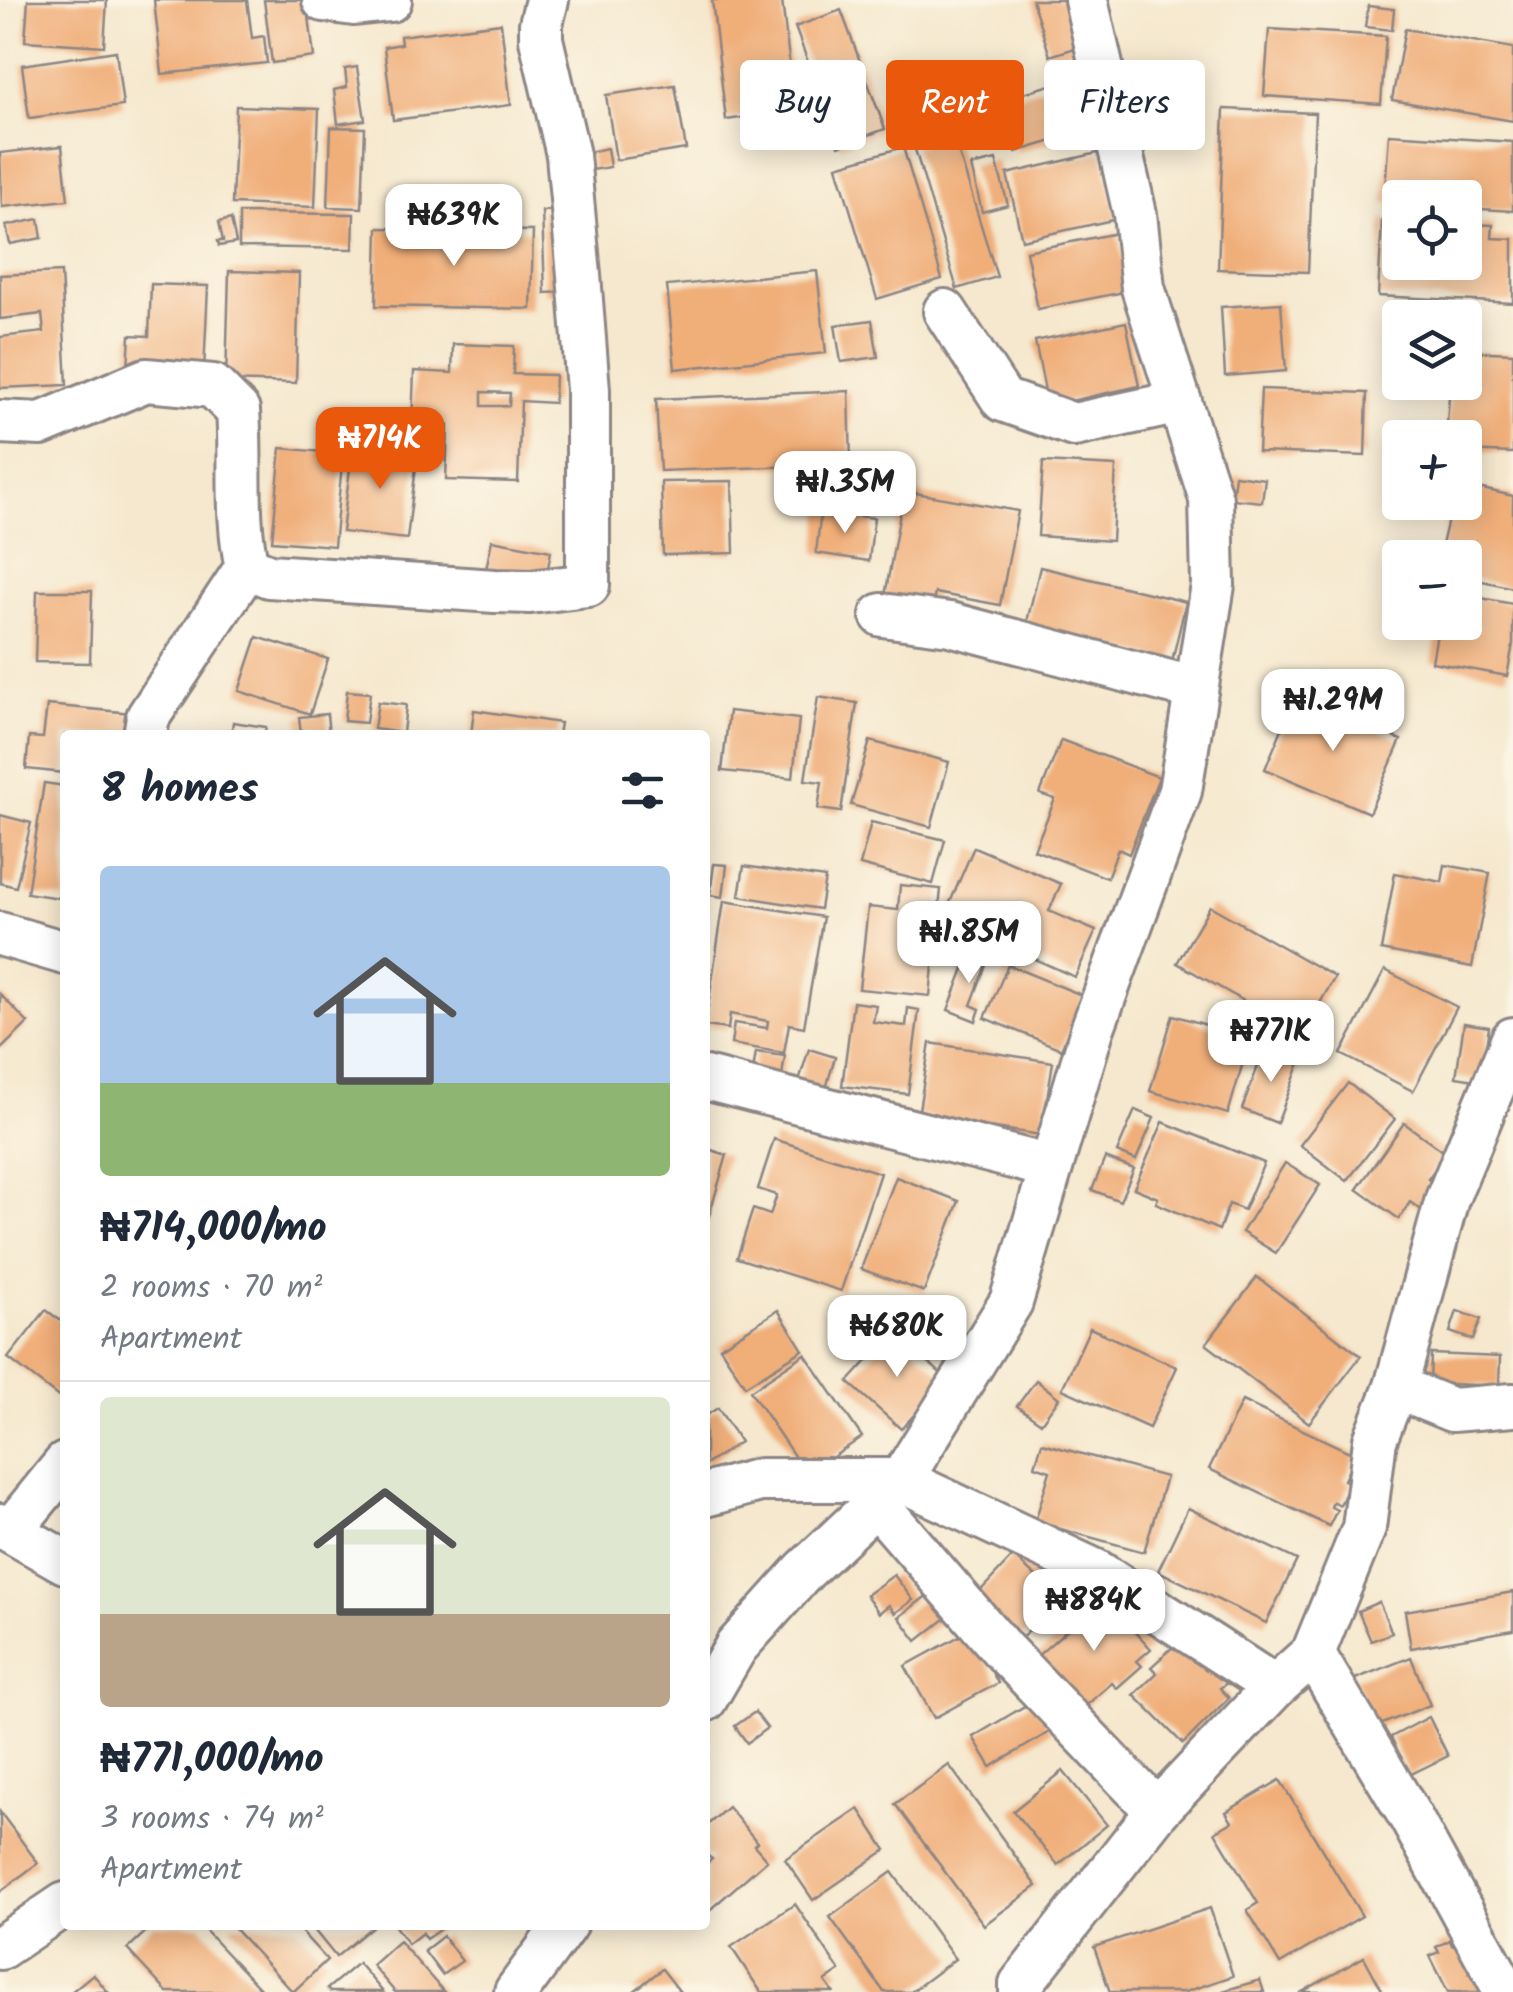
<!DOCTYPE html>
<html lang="en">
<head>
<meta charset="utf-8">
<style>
	body { margin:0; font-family:Kalam,sans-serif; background:#f2f2f3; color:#1f2937; height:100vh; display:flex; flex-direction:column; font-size:38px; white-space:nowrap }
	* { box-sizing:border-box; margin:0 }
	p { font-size:32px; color:#747a83 }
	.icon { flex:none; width:55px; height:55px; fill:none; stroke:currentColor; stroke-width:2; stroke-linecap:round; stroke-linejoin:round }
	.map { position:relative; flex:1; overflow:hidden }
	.panel { position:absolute; left:60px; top:730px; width:650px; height:1200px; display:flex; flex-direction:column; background:#fff; border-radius:10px; box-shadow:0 5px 25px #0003 }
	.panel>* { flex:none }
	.banner { position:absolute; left:740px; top:60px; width:622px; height:90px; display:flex; gap:20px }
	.fabs { position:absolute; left:1382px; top:180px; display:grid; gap:20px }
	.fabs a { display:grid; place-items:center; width:100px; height:100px; border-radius:10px; background:#fff; box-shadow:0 5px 25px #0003; font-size:50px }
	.price { position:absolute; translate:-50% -85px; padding:0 22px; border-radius:20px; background:#fff; color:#222; font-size:32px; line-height:65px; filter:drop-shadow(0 2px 5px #0008) }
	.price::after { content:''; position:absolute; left:50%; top:60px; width:30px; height:22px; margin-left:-15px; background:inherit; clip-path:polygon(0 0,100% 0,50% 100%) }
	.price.active { background:#ea580c; color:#fff }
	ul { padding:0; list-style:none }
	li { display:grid; align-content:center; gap:20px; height:530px; padding:0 40px }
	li+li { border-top:2px solid #e0e1e3 }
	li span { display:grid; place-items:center; height:310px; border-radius:10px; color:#555 }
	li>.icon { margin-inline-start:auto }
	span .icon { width:180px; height:180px; fill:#fffc; stroke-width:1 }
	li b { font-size:42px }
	h2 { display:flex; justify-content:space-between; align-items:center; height:120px; padding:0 40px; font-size:42px }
	.pill { padding:0 35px; border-radius:10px; background:#fff; box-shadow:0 5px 25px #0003; font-size:35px; line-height:90px }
	.pill.active { background:#ea580c; color:#fff }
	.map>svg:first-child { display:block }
	.building { fill:#f0ae79; fill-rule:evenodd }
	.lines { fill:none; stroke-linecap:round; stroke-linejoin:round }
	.street-casing { stroke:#8c8584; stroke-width:48 }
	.street { stroke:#fff; stroke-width:42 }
</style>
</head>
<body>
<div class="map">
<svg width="1513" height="1992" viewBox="0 0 1513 1992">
	<rect width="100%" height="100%" fill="#fcf5e5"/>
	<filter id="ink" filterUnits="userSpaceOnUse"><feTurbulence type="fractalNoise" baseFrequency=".01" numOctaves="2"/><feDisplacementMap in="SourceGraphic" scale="20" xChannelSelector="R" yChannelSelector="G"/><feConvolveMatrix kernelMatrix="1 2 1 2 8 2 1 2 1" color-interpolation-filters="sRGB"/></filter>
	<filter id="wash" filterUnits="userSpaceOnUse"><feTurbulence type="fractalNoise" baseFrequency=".0048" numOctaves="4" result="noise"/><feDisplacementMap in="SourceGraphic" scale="40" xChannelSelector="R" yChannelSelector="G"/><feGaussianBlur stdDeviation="2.25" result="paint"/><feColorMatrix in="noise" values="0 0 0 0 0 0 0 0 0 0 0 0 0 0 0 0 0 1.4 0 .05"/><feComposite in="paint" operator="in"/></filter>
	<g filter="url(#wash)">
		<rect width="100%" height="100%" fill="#f5e8ce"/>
		<g id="blocks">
			<g class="building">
				<path d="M28,0h79l-3,46 -79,-5z"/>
				<path d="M154,0h93l5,38 12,-2 3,27 -105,11z"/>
				<path d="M264,0h43l7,57 -42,6z"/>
				<path d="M712,0h70l13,110 -69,10z"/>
				<path d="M1032,0h42l14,44 -38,12z"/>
				<path d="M1368,6l26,3 -2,21 -27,-3z"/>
				<path d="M841,10l44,119 -46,17 -44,-119z"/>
				<path d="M501,23l10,82 -118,15 -9,-73 17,-3 -1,-8z"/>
				<path d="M1269,29l117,7 -5,68 -117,-8z"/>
				<path d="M1405,29l108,19v73l-121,-21z"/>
				<path d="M116,51l7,55 -94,12 -7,-53z"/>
				<path d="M357,67l8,53 -27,4 -4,-34 13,-3 -2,-18z"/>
				<path d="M1071,79l16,52 -71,21 -16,-52z"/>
				<path d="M675,85l11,64 -70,11 -10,-65z"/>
				<path d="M236,106l83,3 -4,98 -83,-3z"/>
				<path d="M1224,109l91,4 -7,159 -90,-3z"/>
				<path d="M331,127l34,1 -3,80 -34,-1z"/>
				<path d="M953,134l44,143 -40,12 -43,-143z"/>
				<path d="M1389,134l124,8v69l-48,-3v-10h-65v6l-16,-1z"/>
				<path d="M62,146l6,54 -66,7 -2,-54z"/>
				<path d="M903,147l39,132 -65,20 -40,-133z"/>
				<path d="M607,148l3,19 -18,3 -3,-18z"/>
				<path d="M1102,152l15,67 -95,21 -15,-66z"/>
				<path d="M996,160l12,45 -26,7 -11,-46z"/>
				<path d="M564,210l4,82 -23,1 -3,-82z"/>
				<path d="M239,213l115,1 -1,35 -114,-2z"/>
				<path d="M39,219l3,19 -32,6 -4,-18z"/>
				<path d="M231,219l5,24 -17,3 -1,-5h5l-4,-19z"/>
				<path d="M1382,220l18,1v41h65v-38l28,1 -1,13 21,1v64l-135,-7z"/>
				<path d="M378,228l155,3 -2,78 -155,-3z"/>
				<path d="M1117,233l12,58 -91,18 -12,-58z"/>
				<path d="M229,271l70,2 -3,110 -70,-2z"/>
				<path d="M817,271l9,82 -151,16 -8,-83z"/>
				<path d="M61,272l6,113 -67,3v-51l44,-5 -2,-18 -42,5v-44z"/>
				<path d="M151,284l57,2 -4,85 -76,-3 2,-33 19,1z"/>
				<path d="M1281,303l5,68 -61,5 -4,-69z"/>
				<path d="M872,320l6,37 -37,5 -6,-37z"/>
				<path d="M1126,322l13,64 -91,20 -13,-65z"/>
				<path d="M453,344l61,2 -1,28 42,1 -1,28 -33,-2 -3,81 -72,-2 2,-55 -36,-1 2,-53 38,2zM482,392l28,1 -1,13h-27z"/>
				<path d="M1465,351l48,2v100l-48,-2v-13h-19l4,-56h15z"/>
				<path d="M1261,389l106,4 -2,63 -107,-4z"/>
				<path d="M849,391l2,73 -191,7 -4,-72z"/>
				<path d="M353,444l65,7 -11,88 -65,-7z"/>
				<path d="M281,448l62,6 -9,92 -62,-5z"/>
				<path d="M1043,462l73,4 -4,75 -74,-5z"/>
				<path d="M1235,475l30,4 -3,23 -30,-3z"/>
				<path d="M732,481l2,72 -71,2 -2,-73z"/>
				<path d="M1465,485l48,11v92l-48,-11v-19h-26l13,-56h13z"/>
				<path d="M904,491l114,20 -18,94 -65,-12 -4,22 -48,-8z"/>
				<path d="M821,511l53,7 -5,43 -53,-8z"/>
				<path d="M492,540l59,11 -6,34 -60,-11z"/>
				<path d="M1040,567l146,35 -14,59 -146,-35z"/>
				<path d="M37,591h55l-2,72 -55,-1z"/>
				<path d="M1465,595l48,9v40l-6,32 -75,-14 7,-40h26z"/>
				<path d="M257,637l71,22 -18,55 -71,-23z"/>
				<path d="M347,691l23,2 -4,30 -22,-2z"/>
				<path d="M1296,696l105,44 -32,73 -104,-44z"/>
				<path d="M818,697l39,6 -16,109 -23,-3 4,-27 -17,-2z"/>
				<path d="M378,702l28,3 -3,28 -29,-4z"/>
				<path d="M47,705l95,9 -2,21h-75v38l-39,-4 3,-32 14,1z"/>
				<path d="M474,710l86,13 -2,12h-87z"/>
				<path d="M729,711l70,8 -6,59 -71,-7z"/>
				<path d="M327,714l2,21h-28l-2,-18z"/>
				<path d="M233,722l33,5 -2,8h-33z"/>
				<path d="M1061,740l98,37 -30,77 -11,-5 -11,29 -73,-28 21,-51 -15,-5z"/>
				<path d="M870,741l79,21 -18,65 -80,-22z"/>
				<path d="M44,783l21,3v113l-38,-6z"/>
				<path d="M0,815l31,8 -15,64 -16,-4z"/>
				<path d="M871,822l74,18 -12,44 -73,-19z"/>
				<path d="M974,847l87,37 -12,27 47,20 -21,46 -56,-25 10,-23 -19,-8 -5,12 -57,-26z"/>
				<path d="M714,864l13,1 -4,32 -13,-2z"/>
				<path d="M1445,865l45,8 -18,94 -91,-17 14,-77 47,9z"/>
				<path d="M744,866l81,12 -5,31 -81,-13z"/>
				<path d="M900,885l41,4 -11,107 -71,-7 9,-82 30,3z"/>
				<path d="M724,901l99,16 -19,110 -15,-3 -5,29 -53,-9 3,-21 33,5 1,-7 -38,-7 -2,15 -23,-3z"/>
				<path d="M1210,906l125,71 -33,57 -125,-71z"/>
				<path d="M971,950l18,7 -18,48 9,4 -4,12 -28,-11z"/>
				<path d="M1008,965l76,31 -23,53 -76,-31z"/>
				<path d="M1385,970l72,37 -44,84 -72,-37z"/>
				<path d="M0,994l28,29 -28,27z"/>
				<path d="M853,1002l23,3 -3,17 33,4 2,-18 11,2 -11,84 -66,-8z"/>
				<path d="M1173,1015l77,23 -22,76 -78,-23z"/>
				<path d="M1464,1023l25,4 -8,54 -25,-4z"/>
				<path d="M930,1043l123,19 -12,73 -123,-19z"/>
				<path d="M1265,1047l36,13 -24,63 -35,-14z"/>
				<path d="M809,1049l26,8 -10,35 -27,-8z"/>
				<path d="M756,1052l29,4 -4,26 -29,-5z"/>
				<path d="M1348,1083l47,36 -48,62 -47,-36z"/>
				<path d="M1135,1110l19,8 -18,42 -19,-8z"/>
				<path d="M1163,1122l101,41 -20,47 -15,-6 -10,26 -63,-27 2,-5 -24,-10z"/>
				<path d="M1404,1123l42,30 -18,26 13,10 -17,23 -14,-10 -11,17 -42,-30z"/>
				<path d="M774,1139l106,34 -39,118 -104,-33 16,-49 17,6 7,-20 -19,-6z"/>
				<path d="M705,1148l22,7 -21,71h-1z"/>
				<path d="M1105,1158l29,11 -14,32 -28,-11z"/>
				<path d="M1285,1163l35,22 -44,68 -34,-21z"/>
				<path d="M896,1177l63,24 -35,91 -63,-23z"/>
				<path d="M1257,1277l104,79 -52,67 -103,-79z"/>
				<path d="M46,1310l19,14v78l-57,-44z"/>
				<path d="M778,1310l25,40 -58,36 -25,-39z"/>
				<path d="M1457,1311l24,8 -8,21 -23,-8z"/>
				<path d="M1090,1328l87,39 -28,61 -87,-39z"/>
				<path d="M894,1331l53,48 -46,50 -53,-47z"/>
				<path d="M805,1354l57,83 -55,38 -57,-84z"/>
				<path d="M1431,1354l69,3 -1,29 -69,-3z"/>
				<path d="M1036,1380l23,18 -18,25 -24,-17z"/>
				<path d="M1242,1401l114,54 -12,25 6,3 -10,22 -7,-3 -2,5 6,3 -8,16 -120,-57z"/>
				<path d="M718,1408l22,34 -35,23v-49z"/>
				<path d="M1042,1443l124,34 -22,75 -109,-30 15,-51 -15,-5z"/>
				<path d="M1188,1508l109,52 -31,63 -108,-52z"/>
				<path d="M1013,1556l46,42 -43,46 -46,-42z"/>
				<path d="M894,1575l19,25 -18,13 -6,-8 -10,8 -13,-18z"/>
				<path d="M937,1588l18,23 -38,30 -18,-24z"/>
				<path d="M1513,1592v38l-102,18 -6,-37z"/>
				<path d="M1104,1597l47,52 -14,12 5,5 -25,22 -5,-5 -31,27 -46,-52z"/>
				<path d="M1379,1602l13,31 -21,8 -13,-30z"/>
				<path d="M969,1631l29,52 -64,35 -29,-52z"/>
				<path d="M1175,1645l52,38 -7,5 9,10 -46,46 -49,-49 23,-22 -6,-6z"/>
				<path d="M1411,1657l19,48 -55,22 -20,-48z"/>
				<path d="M1033,1701l18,30 -60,36 -18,-30z"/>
				<path d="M755,1712l12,16 -20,15 -12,-17z"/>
				<path d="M1429,1717l19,39 -39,19 -18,-38z"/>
				<path d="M949,1765l88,121 -53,39 -89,-121z"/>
				<path d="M1063,1771l44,54 -49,40 -45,-54z"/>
				<path d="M1280,1780l82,136 -82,48 -33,-54 11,-7 -43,-71 17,-10 -6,-10z"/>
				<path d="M728,1807l29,35 -3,3 13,15 -62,54v-49l7,-6 -4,-3 -3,3v-32z"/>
				<path d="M859,1809l27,41 -73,50 -28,-41z"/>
				<path d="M0,1812l38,51 -38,29z"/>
				<path d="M892,1872l63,87 -44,33h-27l-54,-75z"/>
				<path d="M795,1904l45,67 -15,10 8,11h-72l-30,-45z"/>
				<path d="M1210,1908l23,68 -48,16h-75l-16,-45z"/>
				<path d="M153,1925h47l63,67h-96l-40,-43z"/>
				<path d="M231,1925h64l32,35 -34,32z"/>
				<path d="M310,1925h64l-38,32z"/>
				<path d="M394,1925h52l-20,14 -4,-6 -14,11z"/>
				<path d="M443,1936l19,25 -20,14 -18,-24z"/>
				<path d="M1450,1940l2,5 8,-4 26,51h-38l-18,-36 9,-4 -3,-5z"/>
				<path d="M399,1941l45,51h-49l-23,-27z"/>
				<path d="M1364,1957l19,35h-81z"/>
				<path d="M358,1963l25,29h-53l-3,-3z"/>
				<path d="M662,1969l18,23h-47z"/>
				<path d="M93,1974l15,18h-37z"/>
				<path d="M1260,1980l4,12h-41v-1z"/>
			</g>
		</g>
	</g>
	<g filter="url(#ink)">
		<use href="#blocks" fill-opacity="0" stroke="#8c8584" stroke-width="2.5"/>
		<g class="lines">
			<g class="street-casing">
				<g id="street">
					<path d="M324,0l30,4 36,-4"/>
					<path d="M945,311l58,89 71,25 106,-23"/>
					<path d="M0,422l41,2 105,-44 67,6 25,25c4,51 -3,105 9,156l-99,150 -3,18"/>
					<path d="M247,567l22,9 226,15 35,1 58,-7v-195l-9,-115 -11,-120 -27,-116v-15l6,-24"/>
					<path d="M882,615l68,9 246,65"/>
					<path d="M0,934l65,19"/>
					<path d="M705,1078l346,89"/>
					<path d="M1396,1387l56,23 61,-5"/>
					<path d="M705,1495l55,-15h141l195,91 179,116"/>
					<path d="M876,1503l126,146 155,162"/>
					<path d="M0,1525l65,37"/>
					<path d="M12,1529l53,-65"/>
					<path d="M1313,1653l98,165 95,174"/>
					<path d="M705,1700l31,-53 69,-77 96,-90 110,-178 81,-272 88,-239 33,-206 -2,-86 -68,-211 -8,-74 -49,-214"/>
					<path d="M0,1948l65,-44"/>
					<path d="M516,1992l49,-67"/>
					<path d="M1021,1992v-8l136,-173 118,-124 38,-34 51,-125 11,-88 21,-53 51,-188 66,-160"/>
				</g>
			</g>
			<use href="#street" class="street"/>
		</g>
	</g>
</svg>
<div class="fabs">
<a><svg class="icon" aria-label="locate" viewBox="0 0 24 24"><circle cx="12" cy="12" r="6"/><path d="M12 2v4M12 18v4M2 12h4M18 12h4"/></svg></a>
<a><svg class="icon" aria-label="layers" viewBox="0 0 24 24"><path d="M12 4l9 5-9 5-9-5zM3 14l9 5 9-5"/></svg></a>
<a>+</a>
<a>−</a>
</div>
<b class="price" style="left:454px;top:269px">₦639K</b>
<b class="price active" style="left:380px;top:492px">₦714K</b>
<b class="price" style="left:845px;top:536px">₦1.35M</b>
<b class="price" style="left:1333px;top:754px">₦1.29M</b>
<b class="price" style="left:969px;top:986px">₦1.85M</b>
<b class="price" style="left:1271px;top:1085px">₦771K</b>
<b class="price" style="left:897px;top:1380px">₦680K</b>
<b class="price" style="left:1094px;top:1654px">₦884K</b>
<div class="banner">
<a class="pill">Buy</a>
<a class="pill active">Rent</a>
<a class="pill">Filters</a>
</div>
<section class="panel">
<h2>8 homes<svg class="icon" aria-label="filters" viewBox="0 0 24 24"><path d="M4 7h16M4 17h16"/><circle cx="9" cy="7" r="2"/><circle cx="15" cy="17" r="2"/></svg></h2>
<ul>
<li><span style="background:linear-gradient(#a9c7e8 70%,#8fb573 0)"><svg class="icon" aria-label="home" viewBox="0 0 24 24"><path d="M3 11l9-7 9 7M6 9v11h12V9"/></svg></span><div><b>₦714,000/mo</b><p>2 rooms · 70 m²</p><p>Apartment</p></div></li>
<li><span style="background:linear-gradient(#dfe7d0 70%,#b9a48a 0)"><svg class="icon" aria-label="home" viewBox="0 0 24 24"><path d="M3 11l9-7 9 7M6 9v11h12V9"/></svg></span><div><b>₦771,000/mo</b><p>3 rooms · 74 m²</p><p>Apartment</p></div></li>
</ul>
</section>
</div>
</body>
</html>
